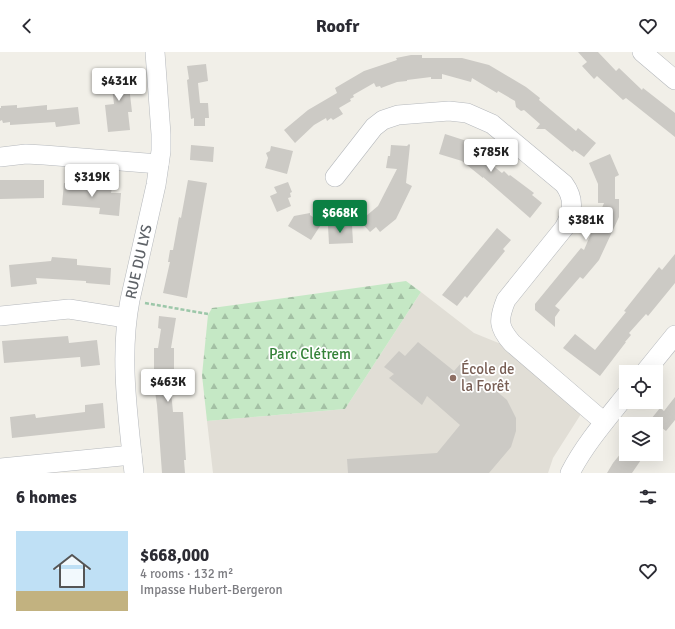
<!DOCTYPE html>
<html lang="en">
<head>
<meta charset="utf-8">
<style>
	body { margin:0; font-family:Signika,sans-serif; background:#f7f7f7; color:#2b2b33; height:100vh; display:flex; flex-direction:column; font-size:15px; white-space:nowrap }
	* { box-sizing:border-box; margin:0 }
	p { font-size:13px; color:#7c7c81 }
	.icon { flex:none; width:22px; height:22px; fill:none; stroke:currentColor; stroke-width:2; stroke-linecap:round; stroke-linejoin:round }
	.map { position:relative; height:421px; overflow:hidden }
	.details { display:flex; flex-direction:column; background:#fff; flex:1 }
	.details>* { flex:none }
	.buttons { position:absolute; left:619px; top:313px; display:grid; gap:8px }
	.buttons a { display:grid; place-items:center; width:44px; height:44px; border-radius:0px; background:#fff; box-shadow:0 4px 16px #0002; font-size:20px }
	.price { position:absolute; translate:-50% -34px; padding:0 9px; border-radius:4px; background:#fff; color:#222; font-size:13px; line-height:26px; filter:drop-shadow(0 1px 2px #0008) }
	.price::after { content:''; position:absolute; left:50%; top:24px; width:12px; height:9px; margin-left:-6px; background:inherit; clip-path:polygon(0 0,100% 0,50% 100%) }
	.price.current { background:#0b8043; color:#fff }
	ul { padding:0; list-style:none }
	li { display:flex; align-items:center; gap:12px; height:100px; padding:0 16px }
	li span { display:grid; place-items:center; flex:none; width:112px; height:80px; border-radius:0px; color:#555 }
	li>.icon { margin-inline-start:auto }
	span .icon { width:48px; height:48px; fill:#fffc; stroke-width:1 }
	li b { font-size:17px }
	h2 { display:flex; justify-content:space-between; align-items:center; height:48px; padding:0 16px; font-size:17px }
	header { display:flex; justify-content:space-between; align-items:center; height:52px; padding:0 16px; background:#fff; font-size:18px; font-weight:700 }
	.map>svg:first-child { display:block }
	.education { fill:#e1ded6 }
	.forest { fill:url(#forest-firs) }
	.building { fill:#cccac5 }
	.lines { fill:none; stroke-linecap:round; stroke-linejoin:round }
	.minor-casing { stroke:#b5b8bc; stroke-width:20 }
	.path { stroke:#9cc7a9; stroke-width:2.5; stroke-dasharray:4 2; stroke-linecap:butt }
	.minor { stroke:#fff; stroke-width:19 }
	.education-dot { fill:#8d6e63; stroke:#fff; stroke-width:1.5 }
	.labels { text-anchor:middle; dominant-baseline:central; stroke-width:3.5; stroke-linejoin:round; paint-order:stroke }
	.street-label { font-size:15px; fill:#5f6368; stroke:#fff }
	.park-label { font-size:15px; fill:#348238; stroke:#fff }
	.education-label { font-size:15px; fill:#785e54; stroke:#fff; text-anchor:start }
</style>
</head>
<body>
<header><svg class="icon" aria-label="back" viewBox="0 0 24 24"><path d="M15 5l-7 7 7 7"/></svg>Roofr<svg class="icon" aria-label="heart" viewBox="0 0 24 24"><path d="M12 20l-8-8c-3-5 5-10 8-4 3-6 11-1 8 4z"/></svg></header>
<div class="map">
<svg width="675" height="421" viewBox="0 0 675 421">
	<defs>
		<pattern id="forest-firs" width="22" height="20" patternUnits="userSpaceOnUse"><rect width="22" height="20" fill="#c5e8c5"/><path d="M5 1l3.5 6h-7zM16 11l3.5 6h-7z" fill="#a3c0a4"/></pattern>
	</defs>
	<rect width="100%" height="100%" fill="#f1efe8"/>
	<path class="education" d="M421,240l53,41 32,13 75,68 -28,44 -5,15h-335l-6,-52 138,-12z"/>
	<path class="forest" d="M406,229l15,11 -76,117 -138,12 -5,-46 6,-60 4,-7z"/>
	<g class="building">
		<path d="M578,0h20l18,19 3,-3 23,22 1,-2 32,25v24l-49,-39 -3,2 -26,-24 -3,3 -12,-13 5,-4z"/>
		<path d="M411,3h11v3h40l27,7 37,22 14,11 -1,2 37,31 2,-3 18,15 -12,14 -10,-7 -1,2 -28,-23h-9l4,-5 -16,-14 -3,1 -5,-4 -1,-6 -17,-10 -1,2 -25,-15 -1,4 -29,-8v5h-11v-2l-24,3v1l-10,1 -16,6 -1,-2 -4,1 -2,-4 -21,12 1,2 -4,2 1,2 -12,7 4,6 -10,6 -2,-2 -4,3 -1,-3 -12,7 -19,18 -11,-13 24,-20 29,-17 -2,-5 29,-17 33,-11 -1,-2z"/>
		<path d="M206,12l2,17 -10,2 2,20h8l1,15h-4v8h-11v-8l-3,1 -4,-39 2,-1 -2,-13z"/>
		<path d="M127,16l5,44h-4l2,18 -22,2 -3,-27 9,-1 -4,-34z"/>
		<path d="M17,53v3l30,-3v5l31,-3 2,17 -24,3 -1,-5 -45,3v-3l-7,1 -1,-3 -2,1v-13h1v-2z"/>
		<path d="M445,82l28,9 13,10 -1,2 3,3 -2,2 16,13 2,-2 5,5 1,-1 24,18 -2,2 10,8 -12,15 -47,-41v1l-21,-17 -23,-7z"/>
		<path d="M409,92l1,1 -4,38 6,3 -16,33 -16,13 -4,-5 -6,5 -10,-11 18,-15 19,-37 -11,-1 2,-12h2l1,-11 16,1z"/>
		<path d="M191,93l23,2 -1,15 -23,-2z"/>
		<path d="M271,94l22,5 -6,23 -22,-6 3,-10 -2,-5 4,-2z"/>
		<path d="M610,102l9,21 -4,2v22h4v18l-20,43 -16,19 -3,-2 -25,29 5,4 -5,7v10l-20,-17v-6l46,-56 3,2 20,-47h-6v-19l-9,-21z"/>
		<path d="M0,128h44v18l-44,1z"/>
		<path d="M188,128l19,3 -20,115 -24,-5 7,-31h-2l2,-12h3l6,-33 2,1z"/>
		<path d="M288,130l4,10 -2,1 1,4 -3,1 3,8 -14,6 -7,-16 7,-3 -3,-6z"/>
		<path d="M64,131l48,5 -1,5h10l-2,23 -20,-2 1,-6 -38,-3z"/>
		<path d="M310,161v2l12,8 -11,17 -23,-14 6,-10z"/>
		<path d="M352,173l1,18 -24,1 -1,-18z"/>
		<path d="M497,176l14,12 -8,9 2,2 -31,38 -7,9 -2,-2 -8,10 -15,-11z"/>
		<path d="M675,202v29l-27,33 -2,-2 -17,19 2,2 -6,7h1l-26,34 -37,-28 12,-14 20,16 31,-38 -2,-1 35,-44 3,3z"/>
		<path d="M52,205l25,2v6l34,3 -1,17 -24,-2v-2l-50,-3 1,6 -26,3 -2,-22 42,-4z"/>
		<path d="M159,264l17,2 -5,30h3v23h-5l4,41h10l3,48h-2l1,13h-23l-5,-68 -3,-20v-37h4l3,-19 -3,-1z"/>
		<path d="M68,284l1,7 28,-3 3,25 -19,2 -1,-10 -76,6 -2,-22z"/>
		<path d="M418,290l36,29 8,-9 45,38 9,18v13l-5,16 -22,26h-141l-1,-14 90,-6 23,-28 -33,-29 -5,9 -33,-27 5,-4 -10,-7 15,-16 6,5z"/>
		<path d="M675,345v23l-9,11 -4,-3 -6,7v-11h-9l13,-16 4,3z"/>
		<path d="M103,351l2,25 -93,10 -2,-21 25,-3 1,4 49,-6v-7z"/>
		<path d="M626,395v7h19l-13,19h-25l6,-10z"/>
	</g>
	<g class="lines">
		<g class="minor-casing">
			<g id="minor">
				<path d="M642,0l33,28"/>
				<path d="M0,105l26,-3 18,1 115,9"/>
				<path d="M335,125l39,-50 9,-7 15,-5 51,-4 18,2 25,11 72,60c11,15 9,28 0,44l-58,72c-8,20 -8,27 6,43l92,79"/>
				<path d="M0,264l69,-7 57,9"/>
				<path d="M645,320l30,-37"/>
				<path d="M0,416l132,-13"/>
				<path id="s1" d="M134,421c-6,-58 -15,-116 -4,-173l26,-115 5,-34v-17l-6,-82"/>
				<path d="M570,421c15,-29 36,-53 56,-78"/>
			</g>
		</g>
		<path class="path" d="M145,251l63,11"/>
		<use href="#minor" class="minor"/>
	</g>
	<circle class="education-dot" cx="453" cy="326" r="4"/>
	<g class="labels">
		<g class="street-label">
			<text stroke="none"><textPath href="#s1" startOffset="213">RUE DU LYS</textPath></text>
		</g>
		<g class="park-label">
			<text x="310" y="302">Parc Clétrem</text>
		</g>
		<g class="education-label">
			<text x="461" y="317">École de<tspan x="461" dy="17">la Forêt</tspan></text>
		</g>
	</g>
</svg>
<div class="buttons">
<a><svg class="icon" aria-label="locate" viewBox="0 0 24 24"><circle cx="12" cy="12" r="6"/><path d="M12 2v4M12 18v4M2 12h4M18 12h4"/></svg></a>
<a><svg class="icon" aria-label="layers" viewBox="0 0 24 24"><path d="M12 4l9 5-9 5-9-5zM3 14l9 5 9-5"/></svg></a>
</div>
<b class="price" style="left:119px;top:50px">$431K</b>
<b class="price" style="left:491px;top:121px">$785K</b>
<b class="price" style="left:92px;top:146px">$319K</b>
<b class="price current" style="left:340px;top:182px">$668K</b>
<b class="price" style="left:586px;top:189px">$381K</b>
<b class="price" style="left:168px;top:351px">$463K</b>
</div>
<section class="details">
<h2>6 homes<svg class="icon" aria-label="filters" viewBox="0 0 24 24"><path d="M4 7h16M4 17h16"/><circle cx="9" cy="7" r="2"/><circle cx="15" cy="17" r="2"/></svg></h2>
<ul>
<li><span style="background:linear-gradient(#bfe0f5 75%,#c2b280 0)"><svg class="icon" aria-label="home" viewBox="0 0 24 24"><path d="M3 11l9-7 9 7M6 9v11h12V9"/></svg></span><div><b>$668,000</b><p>4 rooms · 132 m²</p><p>Impasse Hubert-Bergeron</p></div><svg class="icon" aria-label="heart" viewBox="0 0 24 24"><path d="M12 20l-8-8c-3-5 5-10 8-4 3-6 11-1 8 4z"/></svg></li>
</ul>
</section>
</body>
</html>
